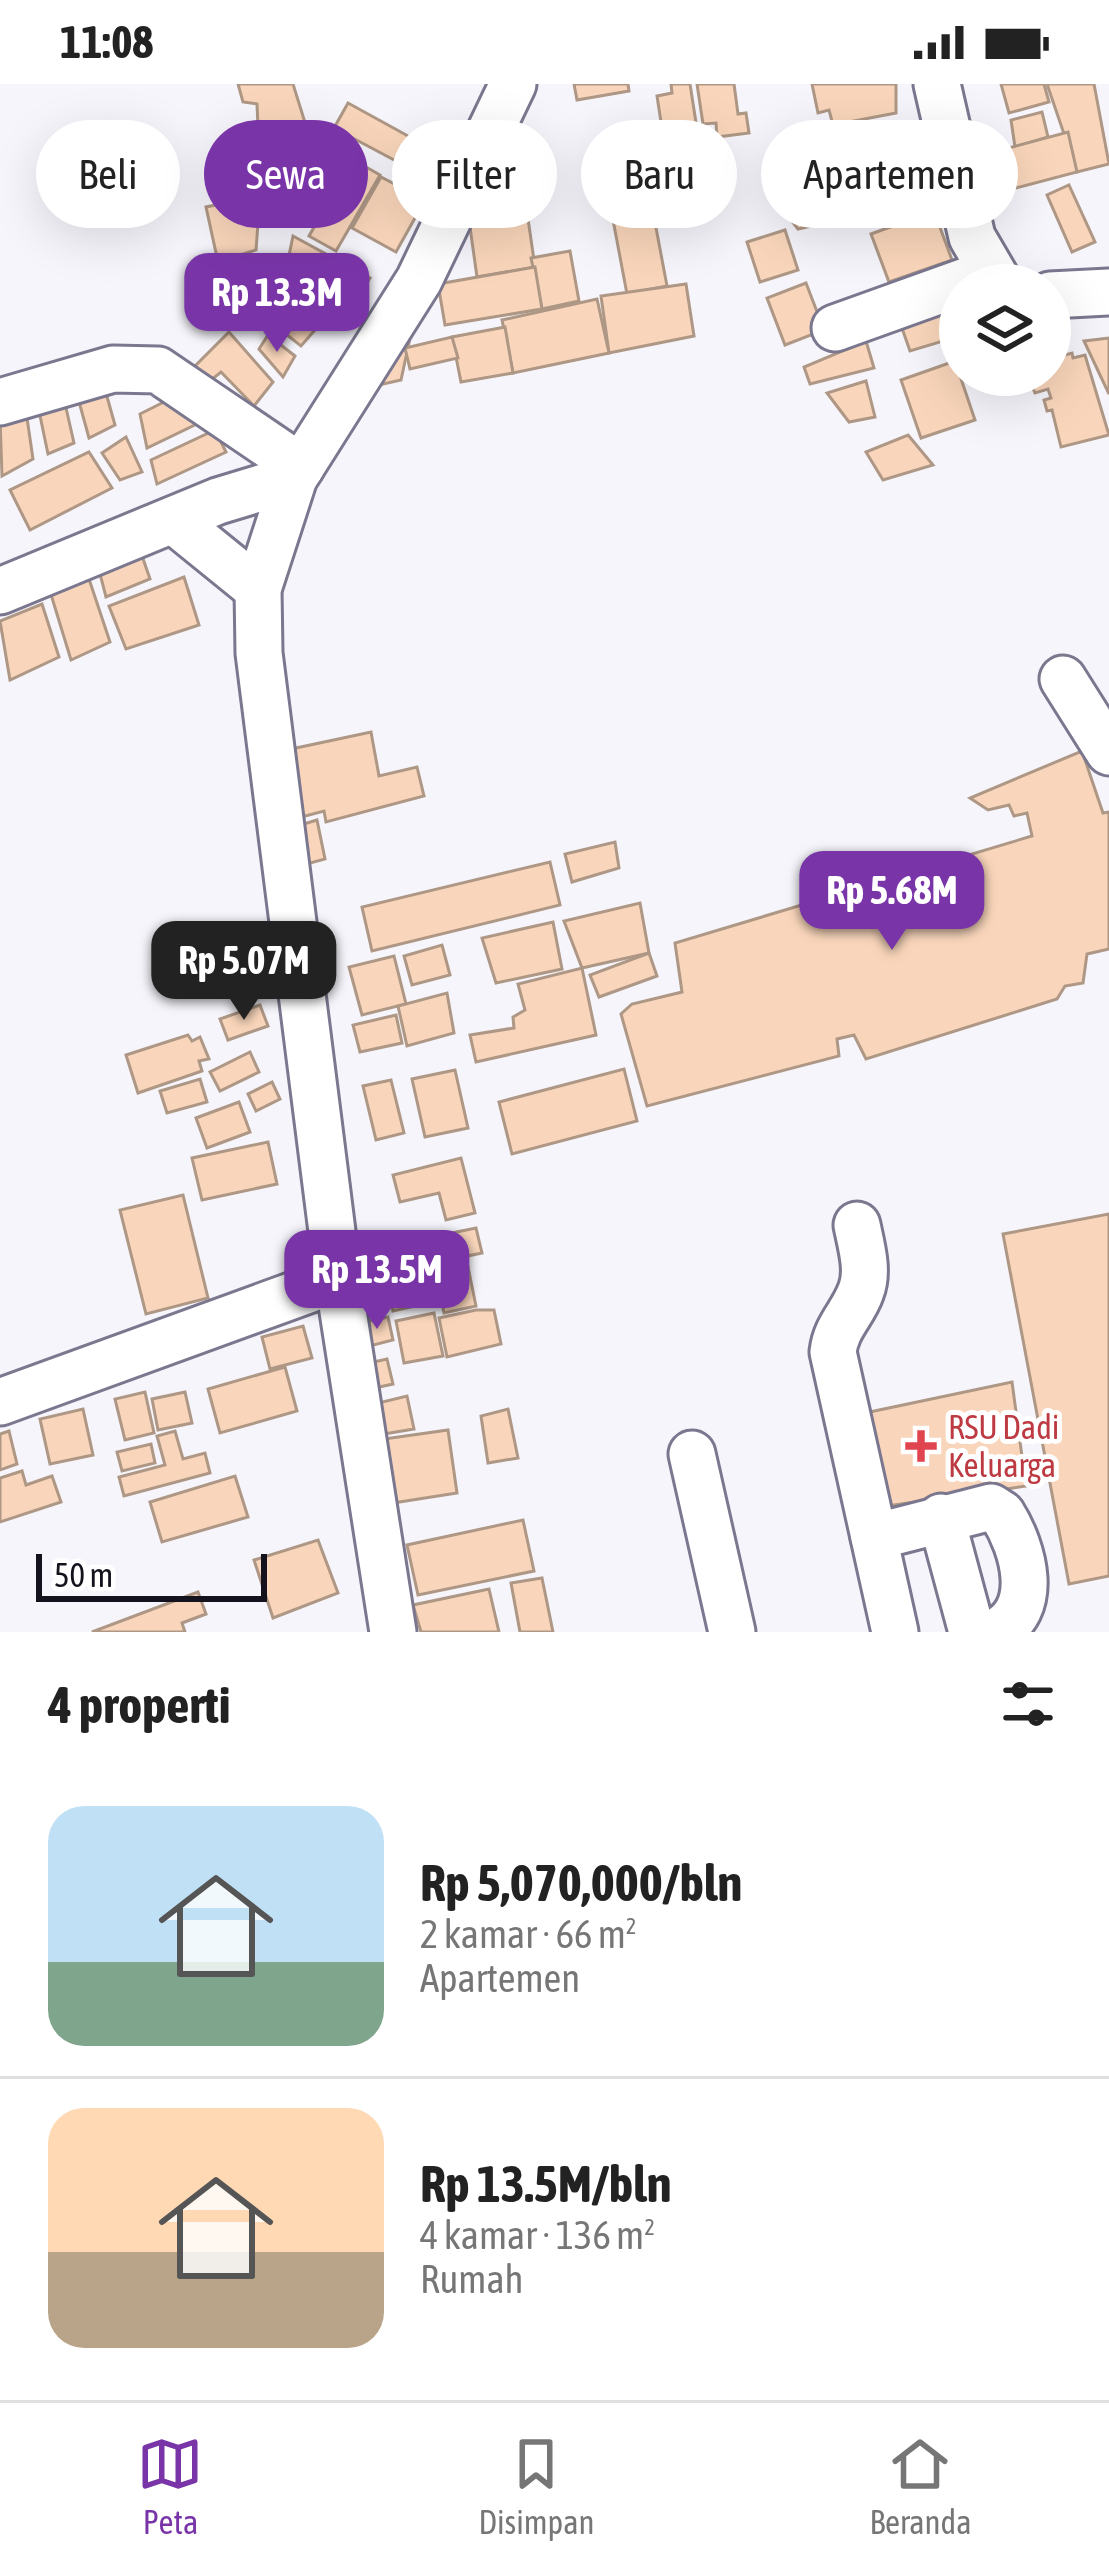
<!DOCTYPE html>
<html lang="id">
<head>
<meta charset="utf-8">
<style>
	body { margin:0; font-family:"Asap Condensed",sans-serif; background:#f2f2f2; color:#222; height:100vh; display:flex; flex-direction:column; font-size:45px; white-space:nowrap }
	* { box-sizing:border-box; margin:0 }
	p { font-size:39px; color:#767676 }
	.icon { flex:none; width:66px; height:66px; fill:none; stroke:currentColor; stroke-width:2; stroke-linecap:round; stroke-linejoin:round }
	.map { position:relative; height:1548px; overflow:hidden }
	.sheet { display:flex; flex-direction:column; background:#fff; flex:1 }
	.sheet>* { flex:none }
	.top-card { position:absolute; left:36px; top:36px; width:1038px; height:108px; display:flex; gap:24px }
	.tools { position:absolute; left:939px; top:180px; display:grid; gap:24px }
	.tools a { display:grid; place-items:center; width:132px; height:132px; border-radius:50%; background:#fff; box-shadow:0 12px 48px #0002; font-size:60px }
	.scale { position:absolute; left:36px; bottom:30px; width:231px; box-sizing:border-box; padding-left:12px; border:6px solid #14121c; border-top:0; font-size:33px; line-height:42px; white-space:nowrap; color:#14121c; -webkit-text-stroke:9px #fff; paint-order:stroke }
	.price { position:absolute; translate:-50% -102px; padding:0 27px; border-radius:24px; background:#7935a8; color:#fff; font-size:39px; line-height:78px; filter:drop-shadow(0 3px 6px #0008) }
	.price::after { content:''; position:absolute; left:50%; top:72px; width:36px; height:27px; margin-left:-18px; background:inherit; clip-path:polygon(0 0,100% 0,50% 100%) }
	.price.on { background:#222; color:#fff }
	ul { padding:0; list-style:none }
	li { display:flex; align-items:center; gap:36px; height:300px; padding:0 48px }
	li+li { border-top:3px solid #e0e0e0 }
	li span { display:grid; place-items:center; flex:none; width:336px; height:240px; border-radius:36px; color:#555 }
	li>.icon { margin-inline-start:auto }
	span .icon { width:144px; height:144px; fill:#fffc; stroke-width:1 }
	li b { font-size:51px }
	h2 { display:flex; justify-content:space-between; align-items:center; height:144px; padding:0 48px; font-size:51px }
	.pill { padding:0 42px; border-radius:54px; background:#fff; box-shadow:0 12px 48px #0002; font-size:42px; line-height:108px }
	.pill.on { background:#7935a8; color:#fff }
	.status { display:flex; justify-content:space-between; align-items:center; height:84px; padding:0 60px; background:#fff; direction:ltr }
	.status svg { height:33px; fill:currentColor }
	.dock { display:flex; justify-content:space-around; align-items:center; height:168px; border-top:3px solid #e0e0e0; background:#fff; font-size:33px; color:#767676 }
	.dock a { display:grid; justify-items:center; gap:6px }
	.dock .on { color:#7935a8 }
	.map>svg:first-child { display:block }
	.building { fill:#f9d6bb; stroke:#ae9785; stroke-width:3 }
	.lines { fill:none; stroke-linecap:round; stroke-linejoin:round }
	.minor-casing { stroke:#7a778f; stroke-width:51 }
	.minor { stroke:#fff; stroke-width:45 }
	.health-dot { fill:#e0444e; stroke:#fff; stroke-width:4.5 }
	.labels { text-anchor:middle; dominant-baseline:central; stroke-width:10; stroke-linejoin:round; paint-order:stroke }
	.health-label { font-size:33px; fill:#be3a42; stroke:#fff; text-anchor:start }
</style>
</head>
<body>
<div class="status"><b>11:08</b><svg viewBox="0 0 49 12"><path d="M0 12V9h3v3zM5 12V6h3v6zM10 12V3h3v9zM15 12V0h3v12zM26 1h20v11H26zM47 4h2v5h-2z"/></svg></div>
<div class="map">
<svg width="1109" height="1548" viewBox="0 0 1109 1548">
	<rect width="100%" height="100%" fill="#f6f5fb"/>
	<g class="building">
		<path d="M238,0h55l14,45 -23,8 -11,-12 -15,2 -1,-23 -14,-2z"/>
		<path d="M574,0h54l1,7 -52,9z"/>
		<path d="M671,0h19l9,58 -34,6 -8,-52 15,-3z"/>
		<path d="M697,0h37l4,30 8,-1 3,20 -32,4 -1,-14 -13,1z"/>
		<path d="M812,0h84v29l-63,12 -4,-15 -11,3z"/>
		<path d="M1001,0h43l5,18 -40,11z"/>
		<path d="M1047,0h47l15,80 -32,8z"/>
		<path d="M348,19l91,50 -13,24 -92,-49z"/>
		<path d="M1042,28l6,25 -33,10 -4,-27z"/>
		<path d="M1068,48l9,40 -61,16 -11,-39z"/>
		<path d="M843,49l19,27 -51,13 -9,-36z"/>
		<path d="M324,59l56,32 -44,76 -27,-15 11,-19 -29,-17z"/>
		<path d="M912,62l16,42 -54,18 -12,-46z"/>
		<path d="M797,81l24,59 -23,5 -21,-27z"/>
		<path d="M418,90l16,10 -38,68 -44,-24 29,-51 27,14z"/>
		<path d="M851,90l10,33 -32,9 -9,-32z"/>
		<path d="M1069,101l26,57 -23,10 -25,-57z"/>
		<path d="M260,112l-4,54 -38,12 -12,-55z"/>
		<path d="M650,112l17,90 -40,8 -17,-90z"/>
		<path d="M934,127l18,49 -63,22 -18,-48z"/>
		<path d="M527,128l8,55 -58,10 -8,-57z"/>
		<path d="M785,146l13,40 -38,12 -13,-40z"/>
		<path d="M293,152l77,42 -18,28 -66,-36z"/>
		<path d="M570,167l9,50 -37,8 -11,-51z"/>
		<path d="M535,183l7,42 -97,16 -7,-41z"/>
		<path d="M806,199l18,47 -39,15 -18,-47z"/>
		<path d="M293,200l29,38 -21,24 -29,-23z"/>
		<path d="M686,200l8,52 -85,17 -8,-57z"/>
		<path d="M597,215l12,54 -96,20 -11,-53z"/>
		<path d="M960,219v33l-50,15 -13,-37z"/>
		<path d="M415,231l-14,65 -31,7z"/>
		<path d="M505,243l8,46 -52,9 -9,-45z"/>
		<path d="M229,248l44,50 -19,24 -33,-34 -16,13 -10,-19z"/>
		<path d="M268,251l27,21 -12,21 -24,-28z"/>
		<path d="M452,253l6,21 -48,11 -5,-21z"/>
		<path d="M1109,254v56l-25,-53z"/>
		<path d="M866,257l8,27 -64,16 -6,-17z"/>
		<path d="M1072,269l1,5 12,-3 24,80 -48,12 -9,-37 -5,1 -3,-11 7,-2 -3,-9 -13,4 -8,-18h23v-16z"/>
		<path d="M955,277l20,59 -54,18 -20,-58z"/>
		<path d="M866,297l9,36 -26,5 -22,-29z"/>
		<path d="M104,302l11,39 -26,13 -11,-40z"/>
		<path d="M172,314l31,23 -56,27 -7,-34z"/>
		<path d="M64,315l10,44 -26,11 -10,-48z"/>
		<path d="M26,327l7,48 -31,17 -2,-59z"/>
		<path d="M215,346l11,22 -69,32 -6,-24z"/>
		<path d="M908,351l25,30 -50,15 -17,-28z"/>
		<path d="M126,353l16,35 -22,8 -18,-27z"/>
		<path d="M89,368l23,36 -82,42 -20,-40z"/>
		<path d="M140,466l10,29 -44,18 -7,-27z"/>
		<path d="M88,492l22,66 -39,18 -22,-72z"/>
		<path d="M184,493l15,48 -73,24 -17,-43z"/>
		<path d="M42,520l17,53 -49,23 -10,-59z"/>
		<path d="M371,648l8,44 38,-9 7,29 -98,26 -2,-11 -26,7 -16,-67z"/>
		<path d="M1082,667l21,62 6,-1v137l-22,5 -4,29 -18,3 -8,13 -191,60 -12,-24 -17,4 2,17 -192,50 -26,-92 11,-10 50,-12 -7,-49 357,-107 -5,-23 -13,3 -5,-11 -21,5 -18,-12z"/>
		<path d="M317,736l8,39 -18,5 -10,-38z"/>
		<path d="M615,758l4,26 -47,14 -7,-28z"/>
		<path d="M550,778l10,43 -188,46 -10,-44z"/>
		<path d="M640,819l9,50 -67,15 -18,-47z"/>
		<path d="M553,838l9,47 -66,14 -14,-45z"/>
		<path d="M442,861l8,30 -38,10 -8,-29z"/>
		<path d="M649,869l8,23 -58,21 -9,-22z"/>
		<path d="M394,872l12,48 -44,11 -13,-48z"/>
		<path d="M582,884l14,67 -120,27 -6,-27 44,-7 -1,-11 12,-7 -7,-26z"/>
		<path d="M447,909l7,40 -47,13 -9,-40z"/>
		<path d="M260,921l8,21 -40,14 -8,-21z"/>
		<path d="M396,931l6,28 -42,9 -7,-27z"/>
		<path d="M188,951l4,6 8,-4 9,22 -10,2 3,10 -64,22 -12,-38z"/>
		<path d="M250,968l9,20 -39,19 -10,-19z"/>
		<path d="M624,985l13,52 -125,33 -13,-52z"/>
		<path d="M455,986l13,58 -43,9 -13,-58z"/>
		<path d="M200,995l7,23 -40,11 -7,-22z"/>
		<path d="M391,996l13,53 -28,7 -13,-54z"/>
		<path d="M272,998l8,17 -24,12 -8,-17z"/>
		<path d="M239,1018l11,30 -43,16 -11,-30z"/>
		<path d="M268,1058l9,42 -75,16 -10,-42z"/>
		<path d="M461,1074l14,55 -29,7 -7,-27 -39,9 -7,-27z"/>
		<path d="M183,1111l25,103 -62,16 -26,-104z"/>
		<path d="M1109,1130v362l-40,8 -66,-350z"/>
		<path d="M476,1144l6,25 -54,11 -6,-25z"/>
		<path d="M419,1150l6,29 -40,9 -6,-29z"/>
		<path d="M467,1178l9,44 -32,7 -9,-44z"/>
		<path d="M417,1187l7,33 -31,7 -7,-34z"/>
		<path d="M476,1226h18l7,34 -54,13 -8,-39z"/>
		<path d="M434,1229l9,43 -39,7 -8,-42z"/>
		<path d="M388,1233l5,23 -27,7 -6,-24z"/>
		<path d="M303,1242l9,32 -42,11 -8,-32z"/>
		<path d="M387,1275l6,25 -23,5 -5,-25z"/>
		<path d="M285,1283l12,44 -77,22 -12,-44z"/>
		<path d="M1012,1298l14,104 -146,21 -15,-94z"/>
		<path d="M145,1308l9,41 -29,7 -10,-41z"/>
		<path d="M185,1308l7,31 -34,7 -6,-31z"/>
		<path d="M407,1312l7,33 -30,5 -6,-31z"/>
		<path d="M83,1325l10,46 -43,9 -10,-45z"/>
		<path d="M508,1325l10,49 -30,5 -7,-47z"/>
		<path d="M448,1346l9,63 -64,10 -9,-64z"/>
		<path d="M9,1347l8,33 -17,6v-36z"/>
		<path d="M175,1347l8,28 22,-6 5,20 -86,23 -5,-19 46,-12 -8,-29z"/>
		<path d="M151,1360l4,19 -33,8 -5,-19z"/>
		<path d="M22,1387l4,14 26,-9 9,26 -61,20v-44z"/>
		<path d="M235,1392l13,41 -86,25 -12,-40z"/>
		<path d="M523,1436l11,51 -116,24 -11,-50z"/>
		<path d="M318,1456l20,53 -65,25 -19,-58z"/>
		<path d="M542,1494l11,54h-33l-9,-49z"/>
		<path d="M489,1505l10,43h-78l-8,-27z"/>
		<path d="M198,1508l8,22 -24,9 3,9h-93z"/>
	</g>
	<g class="lines">
		<g class="minor-casing">
			<g id="minor">
				<path d="M937,0l35,153 28,48"/>
				<path d="M1050,211l59,-3"/>
				<path d="M835,244l156,-56"/>
				<path d="M0,318l113,-33 45,1 143,97"/>
				<path d="M173,436l85,69"/>
				<path d="M0,507l218,-90 76,-23"/>
				<path d="M1063,595l46,73"/>
				<path d="M857,1141c4,20 12,46 4,66 -8,23 -25,35 -28,61l62,280"/>
				<path d="M0,1318l338,-123"/>
				<path d="M692,1370l40,178"/>
				<path d="M941,1433l31,115"/>
				<path d="M874,1453l117,-30 11,7c22,35 39,97 -7,118"/>
				<path d="M393,1548l-55,-353 -79,-626 -1,-64 36,-111 125,-198 94,-196"/>
			</g>
		</g>
		<use href="#minor" class="minor"/>
	</g>
	<path class="health-dot" d="M915 1344h12v12h12v12h-12v12h-12v-12h-12v-12h12z"/>
	<g class="labels">
		<g class="health-label">
			<text x="948" y="1343">RSU Dadi<tspan x="948" dy="38">Keluarga</tspan></text>
		</g>
	</g>
</svg>
<div class="tools">
<a><svg class="icon" aria-label="layers" viewBox="0 0 24 24"><path d="M12 4l9 5-9 5-9-5zM3 14l9 5 9-5"/></svg></a>
</div>
<div class="scale">50 m</div>
<b class="price" style="left:277px;top:271px">Rp 13.3M</b>
<b class="price" style="left:892px;top:869px">Rp 5.68M</b>
<b class="price on" style="left:244px;top:939px">Rp 5.07M</b>
<b class="price" style="left:377px;top:1248px">Rp 13.5M</b>
<div class="top-card">
<a class="pill">Beli</a>
<a class="pill on">Sewa</a>
<a class="pill">Filter</a>
<a class="pill">Baru</a>
<a class="pill">Apartemen</a>
</div>
</div>
<section class="sheet">
<h2>4 properti<svg class="icon" aria-label="filters" viewBox="0 0 24 24"><path d="M4 7h16M4 17h16"/><circle cx="9" cy="7" r="2"/><circle cx="15" cy="17" r="2"/></svg></h2>
<ul>
<li><span style="background:linear-gradient(#bfe0f5 65%,#7fa58c 0)"><svg class="icon" aria-label="home" viewBox="0 0 24 24"><path d="M3 11l9-7 9 7M6 9v11h12V9"/></svg></span><div><b>Rp 5,070,000/bln</b><p>2 kamar · 66 m²</p><p>Apartemen</p></div></li>
<li><span style="background:linear-gradient(#ffd9b3 60%,#b9a48a 0)"><svg class="icon" aria-label="home" viewBox="0 0 24 24"><path d="M3 11l9-7 9 7M6 9v11h12V9"/></svg></span><div><b>Rp 13.5M/bln</b><p>4 kamar · 136 m²</p><p>Rumah</p></div></li>
</ul>
</section>
<nav class="dock">
<a class="on"><svg class="icon" aria-label="map" viewBox="0 0 24 24"><path d="M3 6l6-2 6 2 6-2v14l-6 2-6-2-6 2zM9 4v14M15 6v14"/></svg>Peta</a>
<a><svg class="icon" aria-label="saved" viewBox="0 0 24 24"><path d="M7 4h10v16l-5-4-5 4z"/></svg>Disimpan</a>
<a><svg class="icon" aria-label="home" viewBox="0 0 24 24"><path d="M3 11l9-7 9 7M6 9v11h12V9"/></svg>Beranda</a>
</nav>
</body>
</html>
